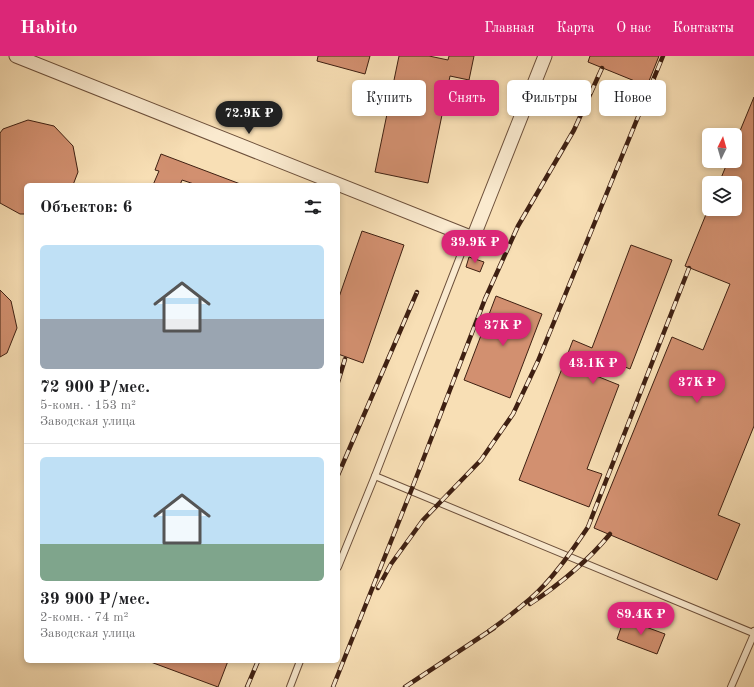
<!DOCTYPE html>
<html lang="ru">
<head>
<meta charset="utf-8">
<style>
	body { margin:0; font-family:"Old Standard TT",serif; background:#f6f6f6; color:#202124; height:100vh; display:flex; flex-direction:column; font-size:15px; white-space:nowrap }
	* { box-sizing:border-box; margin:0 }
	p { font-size:13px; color:#757577 }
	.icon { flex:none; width:22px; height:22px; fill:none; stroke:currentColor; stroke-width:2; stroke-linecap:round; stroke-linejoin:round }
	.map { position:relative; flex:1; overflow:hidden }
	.side { position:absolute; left:24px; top:127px; width:316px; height:480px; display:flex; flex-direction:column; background:#fff; border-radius:6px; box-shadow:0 2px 6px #0003 }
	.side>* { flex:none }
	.top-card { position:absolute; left:352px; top:24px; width:342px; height:36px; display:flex; gap:8px }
	.needle { width:26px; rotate:5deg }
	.tools { position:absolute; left:702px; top:72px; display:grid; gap:8px }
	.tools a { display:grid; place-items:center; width:40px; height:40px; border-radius:6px; background:#fff; box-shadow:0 2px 6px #0003; font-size:20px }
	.price { position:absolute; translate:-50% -34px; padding:0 9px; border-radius:14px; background:#db2777; color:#fff; font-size:13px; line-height:26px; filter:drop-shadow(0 1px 2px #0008) }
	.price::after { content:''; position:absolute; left:50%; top:24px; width:12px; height:9px; margin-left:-6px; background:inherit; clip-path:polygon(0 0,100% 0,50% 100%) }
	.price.current { background:#222; color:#fff }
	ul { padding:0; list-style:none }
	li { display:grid; align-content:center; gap:8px; height:212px; padding:0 16px }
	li+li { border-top:1px solid #e0e0e0 }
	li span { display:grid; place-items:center; height:124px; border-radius:6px; color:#555 }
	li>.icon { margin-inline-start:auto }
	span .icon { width:72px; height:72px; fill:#fffc; stroke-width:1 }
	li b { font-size:17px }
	h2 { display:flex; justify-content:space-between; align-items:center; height:48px; padding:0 16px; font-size:17px }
	.pill { padding:0 14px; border-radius:6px; background:#fff; box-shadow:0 2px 6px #0003; font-size:14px; line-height:36px }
	.pill.current { background:#db2777; color:#fff }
	header { display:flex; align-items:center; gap:24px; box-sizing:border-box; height:56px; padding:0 20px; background:#db2777; color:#fff }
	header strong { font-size:19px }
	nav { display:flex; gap:22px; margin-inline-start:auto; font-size:14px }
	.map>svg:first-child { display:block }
	.building { fill:#d29070; stroke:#3f2012 }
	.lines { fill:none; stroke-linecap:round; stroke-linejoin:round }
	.service-casing { stroke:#6d503b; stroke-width:8 }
	.minor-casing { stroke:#6d503b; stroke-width:15 }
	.service { stroke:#faeacf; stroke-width:6 }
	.minor { stroke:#faeacf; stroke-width:13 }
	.rail-casing { stroke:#3f2012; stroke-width:4.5 }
	.rail { stroke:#faeacf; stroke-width:3; stroke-dasharray:9; stroke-linecap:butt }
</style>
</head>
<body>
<header>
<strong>Habito</strong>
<nav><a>Главная</a><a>Карта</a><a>О нас</a><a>Контакты</a></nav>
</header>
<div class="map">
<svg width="754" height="631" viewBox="0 0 754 631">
	<rect width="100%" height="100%" fill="#f8dfb5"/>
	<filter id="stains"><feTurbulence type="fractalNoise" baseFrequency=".005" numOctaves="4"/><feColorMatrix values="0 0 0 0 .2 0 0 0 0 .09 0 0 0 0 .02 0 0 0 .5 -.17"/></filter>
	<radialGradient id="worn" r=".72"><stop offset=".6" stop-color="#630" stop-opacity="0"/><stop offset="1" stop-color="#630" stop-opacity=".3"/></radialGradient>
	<g class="building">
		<path d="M318,0h52l-5,18 -48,-13z"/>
		<path d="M399,0h30l19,4 1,-4h25l-5,24 -19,-4 -22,107 -53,-11z"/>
		<path d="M590,0h69l-12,30 -59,-24z"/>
		<path d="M754,41v329l-36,89 22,9 -23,56 -123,-52 78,-191 31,13 27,-66 -45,-18 24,-59v2h26v-26h-16l9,-22h7v-18z"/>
		<path d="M28,64l26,6 19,20 5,26 -5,13h-47v29h-6l-20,-11v-70l3,-4z"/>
		<path d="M161,98l82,31h-46l-15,-5 -2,5h-27l6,-14 -4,-1z"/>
		<path d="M362,175l42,14 -41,118 -25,-9v-54z"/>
		<path d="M631,189l41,15 -42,109 -29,-12 -7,18 25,10 -32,84 15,5 -13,33 -70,-27 54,-140 19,8z"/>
		<path d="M469,201l15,5 -4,10 -14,-5z"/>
		<path d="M0,234l11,11 6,27 -10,25 -7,4z"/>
		<path d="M496,240l46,18 -32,84 -46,-18z"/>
		<path d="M624,563l41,15 -8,20 -40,-15z"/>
		<path d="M148,605h80l-10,26z"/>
	</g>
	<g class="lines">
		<g class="service-casing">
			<g id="service">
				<path d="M375,420l378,157 1,-2"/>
				<path d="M338,511l37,-91 86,-222 11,-16"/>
				<path d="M290,631l10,-26"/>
				<path d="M731,631l23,-53"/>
			</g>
		</g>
		<g class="minor-casing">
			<path id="minor" d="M16,0l457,182 72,-182"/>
		</g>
		<use href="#service" class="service"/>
		<use href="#minor" class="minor"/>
		<g class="rail-casing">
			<g id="rail">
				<path d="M338,326l7,-23"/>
				<path d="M338,419l79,-183"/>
				<path d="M378,532l13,-24 32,-44 58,-60 32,-46 25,-53 125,-305"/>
				<path d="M530,548c30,-20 57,-42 80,-70"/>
				<path d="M489,575c14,-10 28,-21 41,-32 23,-20 41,-47 58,-72l101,-259"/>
				<path d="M247,631l11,-26"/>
				<path d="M333,631l78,-196 74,-192 33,-73 56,-96 28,-62"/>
				<path d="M405,631l89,-59"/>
			</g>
		</g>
		<use href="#rail" class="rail"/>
	</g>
	<rect width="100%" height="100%" filter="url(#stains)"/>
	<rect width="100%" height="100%" fill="url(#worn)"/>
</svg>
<div class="tools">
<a><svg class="needle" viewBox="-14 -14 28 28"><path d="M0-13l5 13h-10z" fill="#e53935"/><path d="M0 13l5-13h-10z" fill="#757577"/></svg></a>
<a><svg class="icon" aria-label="layers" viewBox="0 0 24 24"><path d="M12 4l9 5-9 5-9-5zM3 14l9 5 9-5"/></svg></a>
</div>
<b class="price current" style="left:249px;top:79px">72.9K ₽</b>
<b class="price" style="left:475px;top:208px">39.9K ₽</b>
<b class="price" style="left:503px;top:291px">37K ₽</b>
<b class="price" style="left:593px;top:329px">43.1K ₽</b>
<b class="price" style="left:697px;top:348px">37K ₽</b>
<b class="price" style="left:641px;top:580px">89.4K ₽</b>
<div class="top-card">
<a class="pill">Купить</a>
<a class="pill current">Снять</a>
<a class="pill">Фильтры</a>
<a class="pill">Новое</a>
</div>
<section class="side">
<h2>Объектов: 6<svg class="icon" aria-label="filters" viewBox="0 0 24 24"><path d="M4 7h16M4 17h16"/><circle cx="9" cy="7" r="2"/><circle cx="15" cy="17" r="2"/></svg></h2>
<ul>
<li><span style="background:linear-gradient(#bfe0f5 60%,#9aa5b1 0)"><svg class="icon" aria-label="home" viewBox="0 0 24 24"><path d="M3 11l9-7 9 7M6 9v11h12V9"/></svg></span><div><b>72 900 ₽/мес.</b><p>5-комн. · 153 m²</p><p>Заводская улица</p></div></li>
<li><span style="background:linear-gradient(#bfe0f5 70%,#7fa58c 0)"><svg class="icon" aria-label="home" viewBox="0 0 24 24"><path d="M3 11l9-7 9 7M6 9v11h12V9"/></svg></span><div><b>39 900 ₽/мес.</b><p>2-комн. · 74 m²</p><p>Заводская улица</p></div></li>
</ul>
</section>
</div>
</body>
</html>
